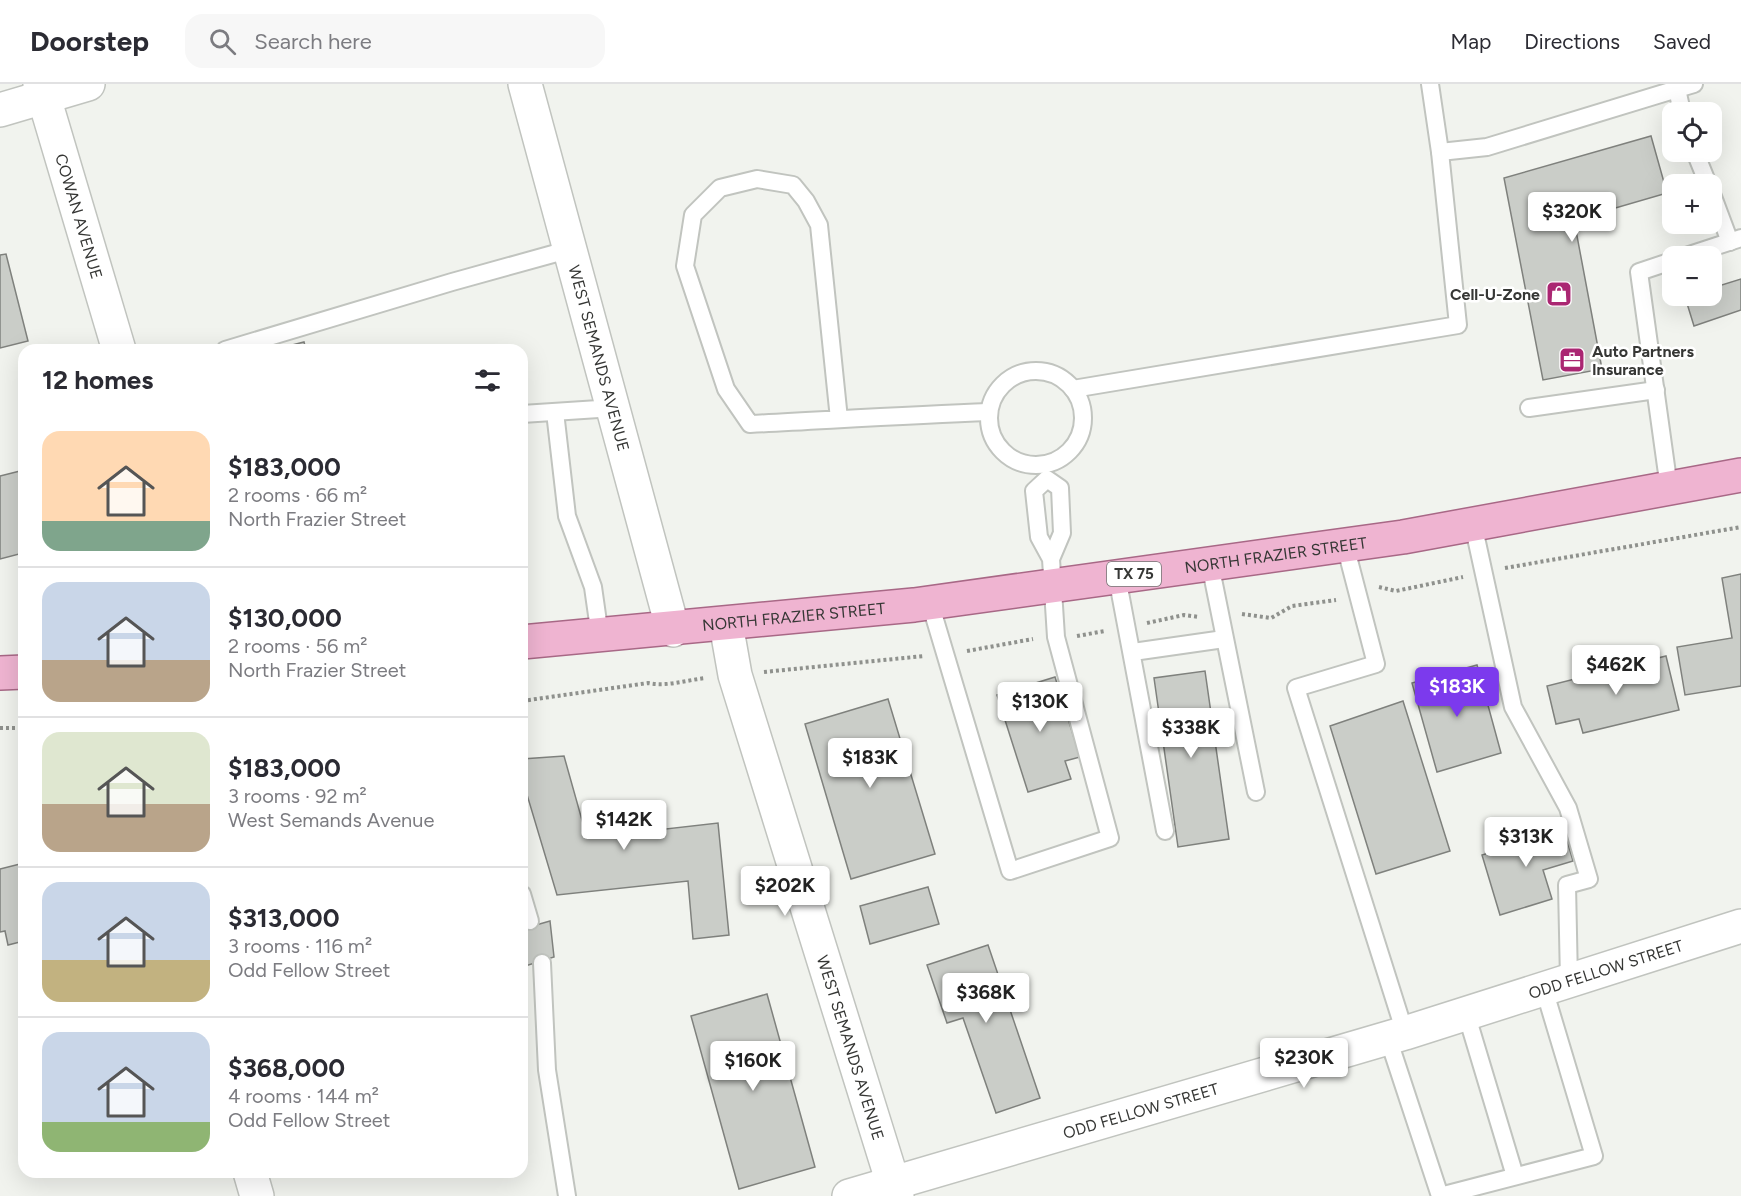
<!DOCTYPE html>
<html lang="en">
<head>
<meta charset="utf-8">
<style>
	body { margin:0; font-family:Figtree,sans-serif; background:#f7f7f7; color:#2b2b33; height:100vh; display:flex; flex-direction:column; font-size:22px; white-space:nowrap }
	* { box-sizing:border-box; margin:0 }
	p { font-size:20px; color:#7c7c81 }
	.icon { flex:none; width:33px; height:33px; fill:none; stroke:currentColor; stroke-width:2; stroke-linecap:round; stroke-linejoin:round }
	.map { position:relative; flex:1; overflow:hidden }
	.drawer { position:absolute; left:18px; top:260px; width:510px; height:834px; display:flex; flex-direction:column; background:#fff; border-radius:18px; box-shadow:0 6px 24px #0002 }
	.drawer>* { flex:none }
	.fabs { position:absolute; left:1662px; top:18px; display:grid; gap:12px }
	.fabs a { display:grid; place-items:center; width:60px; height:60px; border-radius:12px; background:#fff; box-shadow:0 6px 24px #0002; font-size:30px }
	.price { position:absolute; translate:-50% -51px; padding:0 14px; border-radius:6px; background:#fff; color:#222; font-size:20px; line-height:39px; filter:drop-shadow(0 2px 3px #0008) }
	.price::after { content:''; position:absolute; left:50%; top:36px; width:18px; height:14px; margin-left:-9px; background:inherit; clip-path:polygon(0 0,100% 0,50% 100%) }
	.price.selected { background:#7c3aed; color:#fff }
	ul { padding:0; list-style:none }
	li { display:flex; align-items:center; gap:18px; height:150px; padding:0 24px }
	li+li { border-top:2px solid #e1e1e2 }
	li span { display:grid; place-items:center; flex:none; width:168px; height:120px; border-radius:18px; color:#555 }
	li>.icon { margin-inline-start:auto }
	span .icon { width:72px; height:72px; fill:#fffc; stroke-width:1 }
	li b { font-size:26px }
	h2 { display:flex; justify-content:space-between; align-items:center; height:72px; padding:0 24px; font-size:26px }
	header { display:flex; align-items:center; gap:36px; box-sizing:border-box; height:84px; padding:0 30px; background:#fff; border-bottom:2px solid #e1e1e2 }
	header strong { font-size:28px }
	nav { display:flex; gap:33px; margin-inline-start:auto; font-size:21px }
	.search { width:420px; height:54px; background:#f7f7f7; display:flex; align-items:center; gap:15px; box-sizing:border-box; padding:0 21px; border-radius:18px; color:#7c7c81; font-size:22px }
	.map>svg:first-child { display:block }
	.building { fill:#cacdc8; stroke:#7f817d; stroke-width:1.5 }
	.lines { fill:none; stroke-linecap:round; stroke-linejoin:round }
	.service-casing { stroke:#c1c4bf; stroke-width:20 }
	.minor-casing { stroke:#c1c4bf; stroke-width:36 }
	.primary-casing { stroke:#a86886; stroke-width:36 }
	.path { stroke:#8f918d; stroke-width:4; stroke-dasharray:3 3; stroke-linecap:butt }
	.service { stroke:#fff; stroke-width:16 }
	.minor { stroke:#fff; stroke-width:33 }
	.primary { stroke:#efb4d1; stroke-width:33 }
	.labels { text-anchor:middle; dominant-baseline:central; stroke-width:5; stroke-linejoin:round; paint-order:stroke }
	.shield { fill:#fff; stroke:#727372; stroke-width:1.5 }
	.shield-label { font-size:15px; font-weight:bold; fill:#363735 }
	.street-label { font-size:16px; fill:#363735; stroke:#fff }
	.poi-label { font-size:16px; font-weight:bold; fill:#363735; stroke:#fff; text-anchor:end }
</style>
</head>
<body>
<header>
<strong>Doorstep</strong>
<div class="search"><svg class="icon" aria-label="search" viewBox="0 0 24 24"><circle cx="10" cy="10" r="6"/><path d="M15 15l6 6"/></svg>Search here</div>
<nav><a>Map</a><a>Directions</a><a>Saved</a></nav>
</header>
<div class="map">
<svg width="1741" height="1112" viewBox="0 0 1741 1112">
	<rect width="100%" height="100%" fill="#f1f3ee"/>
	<g class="building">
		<path d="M1651,52l16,57 -93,27 28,149 -59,11 -39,-202z"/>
		<path d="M6,170l22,87 -28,7v-93z"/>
		<path d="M1741,195v31l-47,16 -9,-29 27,-1v-8z"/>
		<path d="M304,258l2,8h-22v-3z"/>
		<path d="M24,386v64l-5,1 4,18 -23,6v-83z"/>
		<path d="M1741,490v112l-56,9 -8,-48 55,-9 -10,-60z"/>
		<path d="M1666,572l13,54 -96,23 -4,-14 -23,5 -9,-38z"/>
		<path d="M1477,581l24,88 -64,19 -25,-89z"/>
		<path d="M1205,587l24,168 -51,8 -24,-169z"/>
		<path d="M1055,593l25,80 -15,4 6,18 -43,13 -31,-97z"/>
		<path d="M888,615l47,155 -84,25 -46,-155z"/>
		<path d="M1403,617l47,150 -74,23 -46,-148z"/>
		<path d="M564,672l23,82 131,-15 11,112 -36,4 -5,-58 -131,14 -35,-117v-19z"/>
		<path d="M1562,739l11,38 -30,9 9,29 -52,16 -18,-60 24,-7 -2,-7z"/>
		<path d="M24,779v78l-16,4 -3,-14 -5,1v-63z"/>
		<path d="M928,803l11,37 -69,20 -10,-38z"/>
		<path d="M550,837l4,36 -32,10v-38z"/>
		<path d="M988,861l52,153 -44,15 -33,-95 -16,5 -20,-58z"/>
		<path d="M767,910l48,173 -76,22 -48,-173z"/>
	</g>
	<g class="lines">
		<g class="service-casing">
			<g id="service">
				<path d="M1682,28l-5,-23 17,-5"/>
				<path d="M1440,68l47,-5 190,-58"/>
				<path d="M1695,68l13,32"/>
				<path d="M1712,110l18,48"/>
				<path d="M1686,172l55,-18"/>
				<path d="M225,266l227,-68 119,-33"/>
				<circle cx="1036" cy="334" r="47"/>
				<path d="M1073,305l385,-64 -18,-173 -10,-68"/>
				<path d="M1529,324l127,-18"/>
				<path d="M555,328l12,104 26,71 7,49"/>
				<path d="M522,330l92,-6"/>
				<path d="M839,335l-20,-194 -13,-24 -13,-16 -36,-6 -37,9 -27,27 -8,51 41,123 24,35c80,-4 159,-9 239,-12"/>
				<path d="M1669,404l-30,-216 33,-11"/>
				<path d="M1473,440l40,183 55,101 21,71 -22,6 2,96"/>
				<path d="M1345,461l31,119 -80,24 109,345"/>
				<path d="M1210,480l46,228"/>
				<path d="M1117,493l48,254"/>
				<path d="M930,519l80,268 100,-33 -54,-201 -5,-78 -12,-22 -5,-46 13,-12 13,9 2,45 -11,26"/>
				<path d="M1133,568l91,-13"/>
				<path d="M522,810l8,27"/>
				<path d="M542,879l5,107 20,126"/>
				<path d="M1466,929l49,163"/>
				<path d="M1388,954l52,158 154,-40 -50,-167"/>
			</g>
		</g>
		<g class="minor-casing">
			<g id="minor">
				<path id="s1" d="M40,0l79,266"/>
				<path id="s2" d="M525,0l148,546"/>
				<path d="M0,26l88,-26"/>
				<path id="s3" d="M726,540l9,51 162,521"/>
				<path d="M250,1088l7,24"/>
				<path id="s4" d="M849,1112l556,-163 336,-107"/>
			</g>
		</g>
		<g class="primary-casing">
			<g id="primary">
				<path id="s5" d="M522,558l392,-37 489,-68 338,-62"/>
				<path d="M0,589l24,-1"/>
			</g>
		</g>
		<g class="path">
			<path d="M1505,484l236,-41"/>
			<path d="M1379,503l17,4 67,-14"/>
			<path d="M1242,530l29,4 21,-12 44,-6"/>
			<path d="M1147,539l37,-8 15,2"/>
			<path d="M1077,552l28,-5"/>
			<path d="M967,567l66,-12"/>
			<path d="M764,588l160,-16"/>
			<path d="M522,617l126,-18c19,4 38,-3 58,-5"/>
			<path d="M0,644h24"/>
		</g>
		<use href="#service" class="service"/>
		<use href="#minor" class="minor"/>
		<use href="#primary" class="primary"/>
	</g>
	<defs>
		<g id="shop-square" transform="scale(1.35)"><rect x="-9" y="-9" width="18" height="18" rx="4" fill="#aa2672" stroke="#fff"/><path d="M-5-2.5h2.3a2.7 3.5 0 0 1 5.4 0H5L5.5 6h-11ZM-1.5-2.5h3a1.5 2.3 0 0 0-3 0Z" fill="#fff"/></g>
		<g id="office-square" transform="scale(1.35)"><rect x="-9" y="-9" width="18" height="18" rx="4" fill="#aa2672" stroke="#fff"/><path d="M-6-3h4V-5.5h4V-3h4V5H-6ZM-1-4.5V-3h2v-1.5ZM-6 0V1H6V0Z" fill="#fff"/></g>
	</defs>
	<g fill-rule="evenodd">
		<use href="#shop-square" x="1559" y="210"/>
		<use href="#office-square" x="1572" y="276"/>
	</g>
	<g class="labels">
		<rect class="shield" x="1107" y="478" width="54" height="24" rx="4.5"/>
		<g class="shield-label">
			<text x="1134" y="490">TX 75</text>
		</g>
		<g class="street-label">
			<text stroke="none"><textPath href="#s1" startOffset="138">COWAN AVENUE</textPath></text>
			<text stroke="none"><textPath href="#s2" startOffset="284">WEST SEMANDS AVENUE</textPath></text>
			<text stroke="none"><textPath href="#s5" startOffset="759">NORTH FRAZIER STREET</textPath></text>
			<text stroke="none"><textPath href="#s5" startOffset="273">NORTH FRAZIER STREET</textPath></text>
			<text stroke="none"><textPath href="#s4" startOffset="790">ODD FELLOW STREET</textPath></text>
			<text stroke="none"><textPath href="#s3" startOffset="442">WEST SEMANDS AVENUE</textPath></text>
			<text stroke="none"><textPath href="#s4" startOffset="304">ODD FELLOW STREET</textPath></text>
		</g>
		<g class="poi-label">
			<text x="1540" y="210">Cell-U-Zone</text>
			<text x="1592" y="267" text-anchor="start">Auto Partners<tspan x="1592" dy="18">Insurance</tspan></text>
		</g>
	</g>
</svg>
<div class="fabs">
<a><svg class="icon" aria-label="locate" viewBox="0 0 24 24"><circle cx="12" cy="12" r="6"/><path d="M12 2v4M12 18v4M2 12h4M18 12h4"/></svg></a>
<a>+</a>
<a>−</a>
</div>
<b class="price" style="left:1572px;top:159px">$320K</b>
<b class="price" style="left:1616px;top:612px">$462K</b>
<b class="price selected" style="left:1457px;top:634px">$183K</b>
<b class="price" style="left:1040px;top:649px">$130K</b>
<b class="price" style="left:1191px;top:675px">$338K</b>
<b class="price" style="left:870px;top:705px">$183K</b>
<b class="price" style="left:624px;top:767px">$142K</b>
<b class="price" style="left:1526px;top:784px">$313K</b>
<b class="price" style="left:785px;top:833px">$202K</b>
<b class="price" style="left:986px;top:940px">$368K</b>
<b class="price" style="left:1304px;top:1005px">$230K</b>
<b class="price" style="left:753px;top:1008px">$160K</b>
<section class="drawer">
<h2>12 homes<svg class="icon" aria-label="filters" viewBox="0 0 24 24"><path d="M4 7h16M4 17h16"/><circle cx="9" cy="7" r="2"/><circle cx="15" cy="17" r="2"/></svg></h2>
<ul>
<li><span style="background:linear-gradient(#ffd9b3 75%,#7fa58c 0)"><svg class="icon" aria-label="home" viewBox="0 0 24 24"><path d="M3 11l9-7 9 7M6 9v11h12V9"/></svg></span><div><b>$183,000</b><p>2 rooms · 66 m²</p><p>North Frazier Street</p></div></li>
<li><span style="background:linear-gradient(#c9d6e8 65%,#b9a48a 0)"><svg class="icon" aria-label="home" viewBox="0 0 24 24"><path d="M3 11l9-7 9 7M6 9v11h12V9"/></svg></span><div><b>$130,000</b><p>2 rooms · 56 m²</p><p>North Frazier Street</p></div></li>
<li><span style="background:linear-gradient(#dfe7d0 60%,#b9a48a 0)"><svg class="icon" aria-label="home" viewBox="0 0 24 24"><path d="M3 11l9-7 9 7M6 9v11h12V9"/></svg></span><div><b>$183,000</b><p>3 rooms · 92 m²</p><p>West Semands Avenue</p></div></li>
<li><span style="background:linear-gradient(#c9d6e8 65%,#c2b280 0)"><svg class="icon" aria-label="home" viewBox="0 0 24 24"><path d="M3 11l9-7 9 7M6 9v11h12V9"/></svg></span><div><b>$313,000</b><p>3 rooms · 116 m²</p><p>Odd Fellow Street</p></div></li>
<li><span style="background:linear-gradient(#c9d6e8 75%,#8fb573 0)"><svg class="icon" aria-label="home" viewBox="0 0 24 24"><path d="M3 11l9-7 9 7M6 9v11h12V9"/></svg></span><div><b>$368,000</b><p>4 rooms · 144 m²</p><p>Odd Fellow Street</p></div></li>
</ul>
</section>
</div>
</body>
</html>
